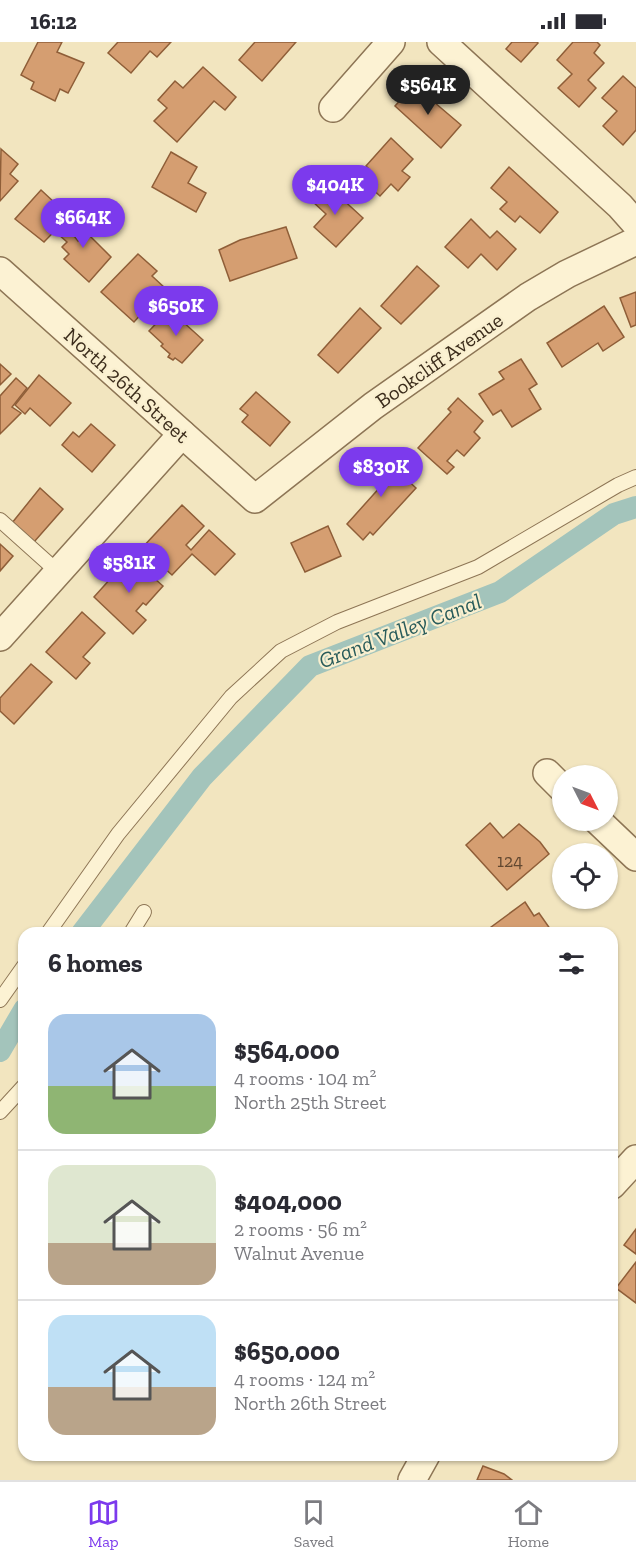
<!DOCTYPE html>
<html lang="en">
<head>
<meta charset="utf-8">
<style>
	body { margin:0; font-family:"Zilla Slab",serif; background:#f7f7f7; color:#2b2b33; height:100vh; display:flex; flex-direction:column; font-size:22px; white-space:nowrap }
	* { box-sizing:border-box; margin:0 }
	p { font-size:20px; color:#7c7c81 }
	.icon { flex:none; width:33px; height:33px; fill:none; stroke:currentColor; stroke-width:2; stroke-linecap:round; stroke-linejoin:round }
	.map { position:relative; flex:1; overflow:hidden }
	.sheet { position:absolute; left:18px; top:885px; width:600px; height:534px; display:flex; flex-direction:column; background:#fff; border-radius:18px; box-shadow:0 2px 4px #0004 }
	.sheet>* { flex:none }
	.needle { width:39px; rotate:132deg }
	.tools { position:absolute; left:552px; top:723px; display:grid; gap:12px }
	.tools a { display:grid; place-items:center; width:66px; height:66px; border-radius:50%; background:#fff; box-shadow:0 2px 4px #0004; font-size:30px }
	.price { position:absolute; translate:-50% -51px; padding:0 14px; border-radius:21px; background:#7c3aed; color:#fff; font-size:20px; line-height:39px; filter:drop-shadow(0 2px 3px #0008) }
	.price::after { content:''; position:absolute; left:50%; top:36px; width:18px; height:14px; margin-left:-9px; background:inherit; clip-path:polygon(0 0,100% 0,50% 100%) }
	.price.active { background:#222; color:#fff }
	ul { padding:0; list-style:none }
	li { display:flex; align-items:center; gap:18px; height:150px; padding:0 30px }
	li+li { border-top:2px solid #e1e1e2 }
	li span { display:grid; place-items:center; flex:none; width:168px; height:120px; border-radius:18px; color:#555 }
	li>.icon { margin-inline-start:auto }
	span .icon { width:72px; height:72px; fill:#fffc; stroke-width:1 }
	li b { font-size:26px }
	h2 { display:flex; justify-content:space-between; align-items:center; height:72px; padding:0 30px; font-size:26px }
	.status { display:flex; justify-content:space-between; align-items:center; height:42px; padding:0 30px; background:#fff; direction:ltr }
	.status svg { height:16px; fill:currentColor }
	.tabs { display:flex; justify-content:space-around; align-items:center; height:84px; border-top:2px solid #e1e1e2; background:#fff; font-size:16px; color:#7c7c81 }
	.tabs a { display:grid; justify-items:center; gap:3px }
	.tabs .active { color:#7c3aed }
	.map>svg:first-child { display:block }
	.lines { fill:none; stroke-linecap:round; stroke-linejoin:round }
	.canal { stroke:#a3c4bb; stroke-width:22 }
	.building { fill:#d59e71; stroke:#8f5e38; stroke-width:1.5 }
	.service-casing { stroke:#8d7555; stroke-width:16 }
	.minor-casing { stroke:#8d7555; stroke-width:30 }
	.service { stroke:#fcf2d3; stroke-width:14 }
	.minor { stroke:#fcf2d3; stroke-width:27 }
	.labels { text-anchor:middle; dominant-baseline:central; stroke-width:4.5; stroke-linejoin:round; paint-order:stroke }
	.number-label { font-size:18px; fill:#624830 }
	.street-label { font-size:21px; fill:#3b2c1b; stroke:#f9efcf }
	.water-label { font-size:22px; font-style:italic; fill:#295c5b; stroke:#f9efcf }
</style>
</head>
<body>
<div class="status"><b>16:12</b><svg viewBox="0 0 49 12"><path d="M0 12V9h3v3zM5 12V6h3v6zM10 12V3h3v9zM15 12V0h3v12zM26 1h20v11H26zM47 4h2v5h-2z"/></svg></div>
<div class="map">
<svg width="636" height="1438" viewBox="0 0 636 1438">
	<rect width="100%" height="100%" fill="#f2e5bf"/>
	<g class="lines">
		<g class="canal">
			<path d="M82,891l120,-156 108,-111 190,-74 114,-78 22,-7"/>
			<path d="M0,1009l24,-41"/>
		</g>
	</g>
	<g class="building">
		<path d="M38,0h24l-5,10 27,11 -16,30 -8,-4 -5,12 -24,-12 3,-7 -13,-7z"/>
		<path d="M118,0h53l-14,15 -7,-6 -19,22 -23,-20z"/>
		<path d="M255,0h41l-34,39 -23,-21z"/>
		<path d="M512,0h25l1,1 -17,19 -15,-13z"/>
		<path d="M573,0h24l3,3 -6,8 10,10 -16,17 8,8 -17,19 -21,-19 14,-14 -15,-14z"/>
		<path d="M203,25l33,30 -11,13 -11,-9 -37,41 -23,-21 13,-13 -9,-8 17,-19 8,7z"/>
		<path d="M623,34l13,12v42l-13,15 -20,-19 14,-15 -15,-13z"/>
		<path d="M414,43l47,40 -20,23 -46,-42z"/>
		<path d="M391,96l22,21 -11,12 8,6 -12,14 -7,-7 -11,12 -21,-19 9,-9 -2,-2z"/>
		<path d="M1,107l17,15 -8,10 8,7 -18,20z"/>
		<path d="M171,110l26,15 -9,16 18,10 -10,19 -44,-25z"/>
		<path d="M509,125l49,45 -18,21 -20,-17 -5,6 -15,-13 7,-7 -16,-14z"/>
		<path d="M327,143l36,33 -27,29 -22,-20 12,-13 -14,-13z"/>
		<path d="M41,148l28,26 -25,26 -29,-23z"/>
		<path d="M80,168l9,9 -15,17 4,5 8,-9 25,25 -22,25 -25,-23 5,-5 -7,-7 5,-5 -9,-8z"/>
		<path d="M471,177l19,19 7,-7 19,18 -19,21 -16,-16 -13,14 -23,-21z"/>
		<path d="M286,185l11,31 -67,23 -11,-31 21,-10z"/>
		<path d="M138,212l19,17 -5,5 13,12 -31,34 -33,-30z"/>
		<path d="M417,224l22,20 -38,38 -20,-18z"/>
		<path d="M636,250v33l-5,2 -11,-29z"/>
		<path d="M604,264l20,31 -21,14 -5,-8 -36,24 -15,-24z"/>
		<path d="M360,266l21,20 -43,45 -20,-18z"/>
		<path d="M169,268l9,8 -7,7 4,4 7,-8 21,19 -21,23 -7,-5 -2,2 -5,-3 2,-3 -9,-8 2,-2 -14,-13z"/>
		<path d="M521,317l16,25 -8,5 12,20 -29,18 -11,-17 -8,5 -14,-21 25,-15 -5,-7z"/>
		<path d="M0,322l11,10 -11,11z"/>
		<path d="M39,333l32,28 -21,23 -20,-18 -5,6 -10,-9z"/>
		<path d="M16,336l11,10 -15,19 9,6 -21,21v-38z"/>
		<path d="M256,350l34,30 -20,24 -28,-24 6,-7 -8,-6z"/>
		<path d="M458,356l25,23 -9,11 6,6 -16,18 -7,-6 -10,11 7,6 -7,7 -29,-26 33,-36 -3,-3z"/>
		<path d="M91,382l24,21 -23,27 -30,-27 11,-13 6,5z"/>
		<path d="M379,412l37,34 -43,47 -3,-3 -7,8 -16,-16 35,-39 -17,-16z"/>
		<path d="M40,446l23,21 -29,33 -22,-19z"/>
		<path d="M182,463l22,21 -18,19 5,5 18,-20 26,24 -20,21 -23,-21 -20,21 -30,-27z"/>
		<path d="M328,484l13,30 -36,16 -14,-29z"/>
		<path d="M0,502l13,12 -13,15z"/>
		<path d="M130,515l33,29 -17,19 -3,-2 -7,8 10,9 -13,14 -39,-37z"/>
		<path d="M82,570l23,21 -22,24 7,6 -14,16 -30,-27z"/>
		<path d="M31,622l21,18 -38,42 -14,-13v-13z"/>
		<path d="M490,781l13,15 16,-14 21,18 9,12 -42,36 -41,-45z"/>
		<path d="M525,860l9,14 5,-3 14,20h-70z"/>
		<path d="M636,1187v25l-12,-9z"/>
		<path d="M636,1220v41l-20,-15z"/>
		<path d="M483,1424l21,8 8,6h-35z"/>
	</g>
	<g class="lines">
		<g class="service-casing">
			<g id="service">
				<path d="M0,478l58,52"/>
				<path d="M48,891l70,-99 113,-137 50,-46 56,-29 141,-55 140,-82 18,-8"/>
				<path d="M131,891l13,-21"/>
				<path d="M0,958l24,-34"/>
				<path d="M0,1070l24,-26"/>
			</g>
		</g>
		<g class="minor-casing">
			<g id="minor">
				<path d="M441,0l179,164 16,18"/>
				<path d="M333,66l58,-66"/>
				<path d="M0,229l255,228 118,-93 155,-109 39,-23 69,-33"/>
				<path d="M0,595l182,-203"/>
				<path d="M547,731l15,15"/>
				<path d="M597,778l39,37"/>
				<path d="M612,1143l24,-26"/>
				<path d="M412,1438l14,-25"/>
			</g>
		</g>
		<use href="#service" class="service"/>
		<use href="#minor" class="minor"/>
	</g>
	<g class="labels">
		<g class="number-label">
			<text x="510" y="819">124</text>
		</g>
		<g class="street-label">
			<text transform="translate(439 318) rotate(-35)">Bookcliff Avenue</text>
			<text transform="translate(127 343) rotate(42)">North 26th Street</text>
		</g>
		<g class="water-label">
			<text transform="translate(400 589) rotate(-21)">Grand Valley Canal</text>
		</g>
	</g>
</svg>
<div class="tools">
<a><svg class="needle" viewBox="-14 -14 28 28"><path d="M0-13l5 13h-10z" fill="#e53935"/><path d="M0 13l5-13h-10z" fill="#7c7c81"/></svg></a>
<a><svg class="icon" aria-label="locate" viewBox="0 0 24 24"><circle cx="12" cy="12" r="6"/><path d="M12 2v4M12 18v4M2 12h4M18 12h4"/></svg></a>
</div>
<b class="price active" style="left:428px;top:74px">$564K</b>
<b class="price" style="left:335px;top:174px">$404K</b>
<b class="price" style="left:83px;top:207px">$664K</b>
<b class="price" style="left:176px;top:295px">$650K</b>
<b class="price" style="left:381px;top:456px">$830K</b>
<b class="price" style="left:129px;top:552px">$581K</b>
<section class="sheet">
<h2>6 homes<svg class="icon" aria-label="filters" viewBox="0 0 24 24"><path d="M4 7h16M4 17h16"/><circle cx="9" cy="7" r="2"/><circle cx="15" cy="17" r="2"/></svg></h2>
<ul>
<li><span style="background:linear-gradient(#a9c7e8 60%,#8fb573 0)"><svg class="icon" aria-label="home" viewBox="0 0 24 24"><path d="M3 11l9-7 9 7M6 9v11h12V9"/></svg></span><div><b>$564,000</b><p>4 rooms · 104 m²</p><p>North 25th Street</p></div></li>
<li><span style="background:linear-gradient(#dfe7d0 65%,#b9a48a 0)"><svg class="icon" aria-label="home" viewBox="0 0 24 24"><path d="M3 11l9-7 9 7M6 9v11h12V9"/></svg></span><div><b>$404,000</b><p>2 rooms · 56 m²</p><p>Walnut Avenue</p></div></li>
<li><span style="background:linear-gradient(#bfe0f5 60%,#b9a48a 0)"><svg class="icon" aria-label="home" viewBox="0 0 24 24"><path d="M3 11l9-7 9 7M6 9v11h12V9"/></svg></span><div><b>$650,000</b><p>4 rooms · 124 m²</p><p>North 26th Street</p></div></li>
</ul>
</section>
</div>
<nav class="tabs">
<a class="active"><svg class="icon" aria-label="map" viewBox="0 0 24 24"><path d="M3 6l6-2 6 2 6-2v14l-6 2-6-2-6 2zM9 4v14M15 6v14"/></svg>Map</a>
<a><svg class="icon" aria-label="saved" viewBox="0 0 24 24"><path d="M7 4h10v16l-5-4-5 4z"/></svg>Saved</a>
<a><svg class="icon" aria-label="home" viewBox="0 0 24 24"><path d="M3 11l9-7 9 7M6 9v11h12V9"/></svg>Home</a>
</nav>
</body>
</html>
